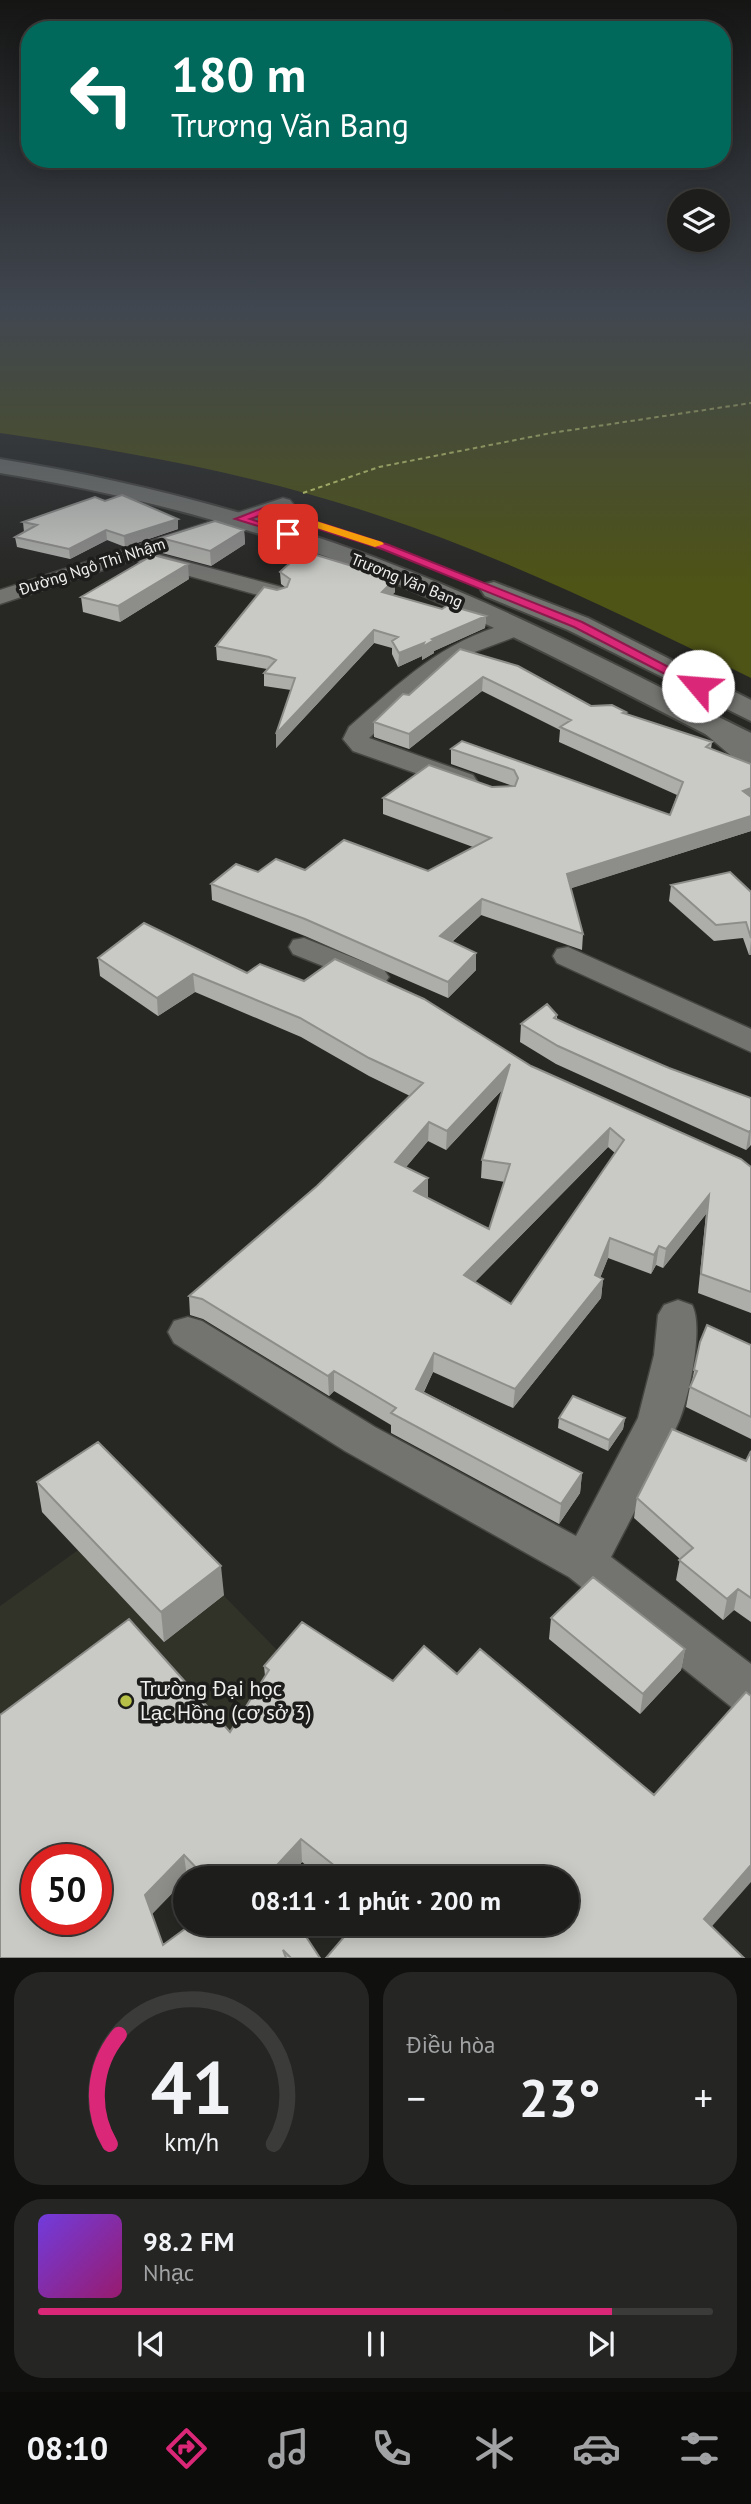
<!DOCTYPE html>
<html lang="vi">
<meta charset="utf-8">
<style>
body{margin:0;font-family:"PT Sans",sans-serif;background:#252624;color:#f1f3f6;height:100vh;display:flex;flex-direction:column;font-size:26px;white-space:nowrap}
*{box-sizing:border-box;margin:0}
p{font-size:23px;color:#a0a2a3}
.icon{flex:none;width:38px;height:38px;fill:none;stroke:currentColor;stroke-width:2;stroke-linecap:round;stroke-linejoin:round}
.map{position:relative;height:1958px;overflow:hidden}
.side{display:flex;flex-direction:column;gap:14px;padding:14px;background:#10100f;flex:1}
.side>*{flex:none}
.guide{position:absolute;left:21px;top:21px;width:710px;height:147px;border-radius:28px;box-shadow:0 4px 18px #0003,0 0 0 2px #3b3b3a;background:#00695c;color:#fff;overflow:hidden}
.controls{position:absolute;left:667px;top:189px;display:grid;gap:14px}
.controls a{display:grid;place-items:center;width:63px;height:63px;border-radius:50%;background:#1d1d1b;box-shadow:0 4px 18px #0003,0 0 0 2px #3b3b3a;font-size:35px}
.speed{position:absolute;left:21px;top:1844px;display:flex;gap:14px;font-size:35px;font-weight:700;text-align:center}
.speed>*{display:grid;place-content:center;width:91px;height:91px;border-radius:50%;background:#1d1d1b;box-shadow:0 4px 18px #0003,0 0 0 2px #3b3b3a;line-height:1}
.speed .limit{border:10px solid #d22;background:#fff;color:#111}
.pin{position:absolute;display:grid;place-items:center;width:60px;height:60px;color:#fff;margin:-30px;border-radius:14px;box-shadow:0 4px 10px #0006}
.me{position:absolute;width:77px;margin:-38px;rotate:297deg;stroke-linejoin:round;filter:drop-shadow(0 0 5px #0008)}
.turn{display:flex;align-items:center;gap:24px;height:147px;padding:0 35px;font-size:32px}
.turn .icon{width:91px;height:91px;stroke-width:2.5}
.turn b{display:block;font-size:49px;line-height:60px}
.big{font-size:52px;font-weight:800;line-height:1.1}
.side .card{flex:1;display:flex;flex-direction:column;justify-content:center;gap:10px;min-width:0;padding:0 24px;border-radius:28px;background:#252624}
.side .dial{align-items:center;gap:0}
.dial svg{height:182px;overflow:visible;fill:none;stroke:#3b3b3a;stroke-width:7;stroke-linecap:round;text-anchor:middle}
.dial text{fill:#f1f3f6;stroke:none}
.song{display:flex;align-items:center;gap:21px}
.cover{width:84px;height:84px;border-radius:10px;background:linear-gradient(135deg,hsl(260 70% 55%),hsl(320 70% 35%))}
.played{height:7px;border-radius:4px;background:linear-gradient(90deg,#db2777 85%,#3b3b3a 85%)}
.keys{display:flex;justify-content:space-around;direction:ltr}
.heat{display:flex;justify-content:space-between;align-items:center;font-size:38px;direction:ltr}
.side .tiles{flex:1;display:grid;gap:14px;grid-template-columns:1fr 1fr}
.card:last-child{grid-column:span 2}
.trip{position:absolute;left:173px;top:1866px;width:406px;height:70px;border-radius:35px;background:#1d1d1b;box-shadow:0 4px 18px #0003,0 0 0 2px #3b3b3a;font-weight:800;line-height:70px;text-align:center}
.tab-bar{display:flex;height:112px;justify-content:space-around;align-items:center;background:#0c0c0b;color:#a0a2a3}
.tab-bar .icon{width:49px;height:49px}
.tab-bar .on{color:#db2777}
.tab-bar b{font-size:32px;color:#f1f3f6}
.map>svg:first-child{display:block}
.built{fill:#313228}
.water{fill:#4e5316}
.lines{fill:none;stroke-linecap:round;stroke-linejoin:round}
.ferry{stroke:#d2dc71;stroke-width:2;stroke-dasharray:4.5 3.5;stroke-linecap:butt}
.street-casing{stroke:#464643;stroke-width:3}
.secondary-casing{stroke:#464643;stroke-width:4}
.street{fill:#737470;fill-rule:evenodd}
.secondary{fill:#737470;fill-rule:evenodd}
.wall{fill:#adaea9;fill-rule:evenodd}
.shaded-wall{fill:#8d8d8a}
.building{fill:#c9cac5;stroke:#8d8d8a;stroke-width:2;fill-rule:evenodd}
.route{fill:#db2777;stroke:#8e194d;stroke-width:2}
.slow{fill:#f59e0b}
.poi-dot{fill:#b8c147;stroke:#1d1e1b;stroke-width:2.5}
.labels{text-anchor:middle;stroke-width:7;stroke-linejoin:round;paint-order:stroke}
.far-street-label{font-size:16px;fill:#eff0ed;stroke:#1d1e1b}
.near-poi-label{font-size:21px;fill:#eff0ed;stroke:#1d1e1b;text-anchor:start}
</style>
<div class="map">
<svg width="751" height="1958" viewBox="0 0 751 1958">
<rect width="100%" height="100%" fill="#272724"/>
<path class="built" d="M102 1471 281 1654 225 1748 37 1860 0 1934V1606L78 1550 42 1512Z"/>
<path class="water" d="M0 311H751V678C629 618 507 558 377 515 255 474 127 451 0 433Z"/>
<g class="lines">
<path class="ferry" d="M303 493 379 467 551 433 751 403"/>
<defs>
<path id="street" d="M283 498 290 500 293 504 290 508 153 553 285 588 288 593 285 598H269L139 562 136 559 0 604V590Z
M517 621 528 628 525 633 464 656 439 674 369 738 473 775 477 781 473 787H455L353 751 343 739 349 727C405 679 442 640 517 621Z
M711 718 720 721 751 746V767L742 765 702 731 698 726 702 721Z
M304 938 384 970 389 977 384 984 373 986 293 954 289 947 293 940Z
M568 947 751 1029V1052L557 963 553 956 557 949Z
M678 1300 692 1305C704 1327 689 1397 679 1421 659 1467 634 1512 611 1557L751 1664V1715L734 1709 569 1577 345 1451 174 1343 168 1332 174 1321 188 1317 202 1321 375 1427 576 1536 638 1418 654 1355 658 1315 664 1305Z"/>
<path id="secondary" d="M0 459C141 482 279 519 412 572 528 618 639 677 751 733V754L740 752C627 694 514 634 397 584 269 531 136 495 0 473Z
M494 582 588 618 751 700V721L568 630 485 596 481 590 485 584Z"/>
</defs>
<use href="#street" class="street-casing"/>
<use href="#secondary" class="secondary-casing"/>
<use href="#street" class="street"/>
<use href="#secondary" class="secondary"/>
</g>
<path class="wall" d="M105 501 178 519V529L125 547 107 540 70 559 17 547 15 537 24 532 23 522Z
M244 530 245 544 211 566 162 553 161 538Z
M280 572 395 579V592L392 595 442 609 486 616 485 628 434 651V653L422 660V656L398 667 392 654V648L374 643 276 748V734L291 690 264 686V673L267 669 217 660 216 646 277 590 285 587 281 584Z
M189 579 120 622 83 612 81 597Z
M460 649 591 706 626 712V714L712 742 711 749 751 764V831L571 888 583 934 582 950 481 915 452 942 476 970 448 998 305 936 212 900 211 884 258 872 305 870 428 871 473 847 383 814V798L513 786 451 764V749L670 815 677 795 559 742 560 730 482 691 409 749 374 737V722L409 695Z
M671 885 751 892V955H749L743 938 714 941 669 901Z
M98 958 247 973 531 1066 751 1167V1313L698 1293 706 1214 663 1268 656 1265 651 1274 608 1258 600 1278 603 1279 601 1298 513 1408 433 1372 424 1392 582 1473 580 1493 559 1524 391 1433V1425L334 1391 329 1396 203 1319 190 1315 189 1296 317 1186 410 1096 369 1076 301 1037 195 992 158 1016 100 976ZM503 1089 482 1160 481 1178 505 1182 489 1229 427 1198 406 1167 428 1141 446 1150ZM608 1147 615 1153 511 1304 475 1282Z
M557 1015V1019L578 1029 669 1068 751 1098V1145L746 1150 556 1064 520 1042 521 1024Z
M700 1342 751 1345V1439L686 1407 690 1387 692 1381Z
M559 1418H625L623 1429 608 1451 558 1428Z
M751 1451V1622L734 1610 723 1620 676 1580 680 1559 634 1518 637 1498 746 1461Z
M37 1482 224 1595 164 1642 42 1512Z
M551 1618 685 1649 681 1670 640 1714 549 1639Z
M264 1666 712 1927 567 1878H322L302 1862 288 1878H186V1879L152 1914 163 1945 193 1923 320 1958H0L230 1732 265 1676Z"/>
<path class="shaded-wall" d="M178 519V529L125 547 124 536Z
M106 530 107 540 70 559 69 549Z
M244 530 245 544 211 566 210 551Z
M188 564 189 579 120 622 118 606Z
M395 579V592L382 604V592Z
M486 616 485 628 434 651V653L422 660V656L398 667 399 653Z
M374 630V643L276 748V734Z
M483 677 482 691 409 749V734Z
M751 788V802L743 791Z
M751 816V831L566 890 567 874Z
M482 899 481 915 440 952V936Z
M751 940V955H749Z
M476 953V970L448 998V982Z
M193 974 195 992 158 1016 157 998Z
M510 1064 509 1082 446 1150 447 1131Z
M429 1122 428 1141 395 1180V1162Z
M610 1128 608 1147 463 1294 464 1275Z
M751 1130 750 1145 746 1150 749 1132Z
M428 1178V1197L414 1210V1191Z
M709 1195 706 1214 663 1268 666 1249Z
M610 1238 608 1258 596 1288 603 1279 601 1298 513 1408 515 1389 595 1275Z
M659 1246 656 1265 651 1274 654 1255Z
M434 1353 433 1372 416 1408V1389Z
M334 1371V1391L329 1396 328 1376Z
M625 1418 623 1429 608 1451 609 1440Z
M582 1473 580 1493 559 1524 561 1504Z
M221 1566 224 1595 164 1642 161 1612Z
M738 1589 734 1610 723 1620 727 1599Z
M685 1649 681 1670 640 1714 643 1694Z
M301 1839 302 1862 288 1878H266Z
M184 1855 187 1877 186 1878V1879L149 1917 145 1895Z
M751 1865V1882L699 1941 704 1919Z"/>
<path class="building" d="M122 495 178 519 124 536 106 530 69 549 15 537 37 525 23 522 95 497 105 501Z
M215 521 244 530 210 551 161 538Z
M303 551 395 579 382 592 442 609 448 605 486 616 432 639 434 640 422 647 424 643 399 653 392 641 398 637 374 630 276 734 295 678 264 673 276 660 269 657 216 646 264 587 277 590 287 587 290 579 280 572Z
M153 555 188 564 118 606 81 597Z
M460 649 518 666 591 706 612 705 626 712 623 713 712 742 706 747 751 764V788L743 791 751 797V816L567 874 583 934 482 899 440 936 476 953 448 982 305 919 211 884 236 864 258 872 276 859 305 870 344 840 428 871 491 838 383 798 429 765 492 787 515 786 518 778 514 770 451 749 462 741 670 815 683 782 560 727 571 720 483 677 409 734 374 722 403 694 409 695Z
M730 872 751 892V938L746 922 716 925 671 885Z
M144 923 247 973 260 964 304 981 335 959 424 999 531 1066 741 1159 751 1167V1292L701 1274 709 1195 666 1249 659 1246 654 1255 610 1238 595 1275 603 1279 515 1389 434 1353 416 1389 582 1473 561 1504 391 1413 396 1408 334 1371 328 1376 202 1299 189 1296 317 1186 423 1083 369 1058 300 1018 193 974 157 998 98 958ZM510 1064 482 1160 510 1164 489 1229 414 1191 428 1178 395 1162 429 1122 447 1131ZM610 1128 624 1140 511 1304 464 1275Z
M547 1004 557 1015 554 1018 578 1029 669 1068 751 1098V1130L749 1132 558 1046 521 1024Z
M707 1325 751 1345V1417L690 1387 697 1371 694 1370 700 1342Z
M573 1396 625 1418 609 1440 559 1418Z
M672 1429 746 1461 751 1451V1598L738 1589 727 1599 679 1560 693 1548 637 1498Z
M98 1442 221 1566 161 1612 37 1482Z
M593 1577 685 1649 643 1694 551 1618Z
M129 1619 230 1732 269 1670 264 1666 302 1622 393 1681 424 1646 457 1674 480 1649 654 1795 746 1692 751 1696V1865L704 1919 744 1958H326L356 1923H567V1878H350L301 1839 266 1877 267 1878H206L184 1855 145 1895 163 1945 193 1923H297L320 1958H291L283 1950 286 1958H0V1715ZM37 1860H96V1920H37Z"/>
<linearGradient id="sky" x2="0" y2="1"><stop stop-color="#151514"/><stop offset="0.53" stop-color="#414750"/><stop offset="1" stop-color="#414750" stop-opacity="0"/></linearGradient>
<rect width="751" height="585" fill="url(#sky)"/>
<path class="route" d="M268 506 389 545 582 622 705 686 694 689 574 627 382 549 268 513 250 519 291 532V536L235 519Z"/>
<path class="slow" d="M275 508 382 542 384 544 375 547 271 513Z"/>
<circle class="poi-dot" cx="126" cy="1701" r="7"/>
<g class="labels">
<g class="far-street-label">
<text transform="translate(92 566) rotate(-18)" y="6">Đường Ngô Thì Nhậm</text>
<text transform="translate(407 580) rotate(22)" y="6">Trương Văn Bang</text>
</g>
<g class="near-poi-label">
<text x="140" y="1696">Trường Đại học<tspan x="140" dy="24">Lạc Hồng (cơ sở 3)</tspan></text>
</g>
</g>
</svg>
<div class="controls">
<a><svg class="icon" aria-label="layers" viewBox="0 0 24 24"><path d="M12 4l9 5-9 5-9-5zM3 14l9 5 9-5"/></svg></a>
</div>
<div class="speed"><div class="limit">50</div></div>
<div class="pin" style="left:288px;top:534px;background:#d93025"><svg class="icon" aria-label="arrive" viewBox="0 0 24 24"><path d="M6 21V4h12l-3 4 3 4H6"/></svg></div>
<svg class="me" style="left:698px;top:686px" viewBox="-20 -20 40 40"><circle r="19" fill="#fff"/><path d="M0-13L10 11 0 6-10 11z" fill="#db2777"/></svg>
<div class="trip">08:11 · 1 phút · 200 m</div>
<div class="guide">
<div class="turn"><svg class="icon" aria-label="left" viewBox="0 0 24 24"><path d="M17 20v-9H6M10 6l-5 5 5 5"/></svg><div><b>180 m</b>Trương Văn Bang</div></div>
</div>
</div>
<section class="side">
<div class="tiles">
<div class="card dial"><svg viewBox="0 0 100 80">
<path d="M14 69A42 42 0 1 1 86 69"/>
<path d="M14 69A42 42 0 0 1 18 21" stroke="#db2777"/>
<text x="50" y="56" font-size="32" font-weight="700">41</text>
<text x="50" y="72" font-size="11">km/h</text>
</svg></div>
<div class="card"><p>Điều hòa</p>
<div class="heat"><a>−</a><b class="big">23°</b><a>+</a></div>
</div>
<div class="card">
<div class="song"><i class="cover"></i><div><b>98.2 FM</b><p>Nhạc</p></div></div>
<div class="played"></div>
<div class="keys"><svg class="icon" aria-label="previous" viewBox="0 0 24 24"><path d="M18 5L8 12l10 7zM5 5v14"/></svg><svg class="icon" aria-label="pause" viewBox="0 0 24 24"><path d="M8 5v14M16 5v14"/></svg><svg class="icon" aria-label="next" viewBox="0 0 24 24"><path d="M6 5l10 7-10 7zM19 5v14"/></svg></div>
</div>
</div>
</section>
<nav class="tab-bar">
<b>08:10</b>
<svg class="icon on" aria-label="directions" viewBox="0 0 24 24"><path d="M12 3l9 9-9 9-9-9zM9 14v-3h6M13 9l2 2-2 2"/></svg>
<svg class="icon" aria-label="music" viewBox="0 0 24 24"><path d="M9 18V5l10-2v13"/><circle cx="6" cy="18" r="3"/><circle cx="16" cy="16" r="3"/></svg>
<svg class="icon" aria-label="phone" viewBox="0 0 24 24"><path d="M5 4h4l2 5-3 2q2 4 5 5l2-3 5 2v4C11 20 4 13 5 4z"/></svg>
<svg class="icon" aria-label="climate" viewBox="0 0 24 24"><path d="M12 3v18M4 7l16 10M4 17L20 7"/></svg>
<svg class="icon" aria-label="car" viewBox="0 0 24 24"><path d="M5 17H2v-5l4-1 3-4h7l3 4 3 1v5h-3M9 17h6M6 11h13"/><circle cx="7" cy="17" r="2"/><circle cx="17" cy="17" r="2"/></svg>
<svg class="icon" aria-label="filters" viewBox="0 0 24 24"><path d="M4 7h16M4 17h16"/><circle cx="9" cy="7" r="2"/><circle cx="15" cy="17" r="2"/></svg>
</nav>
